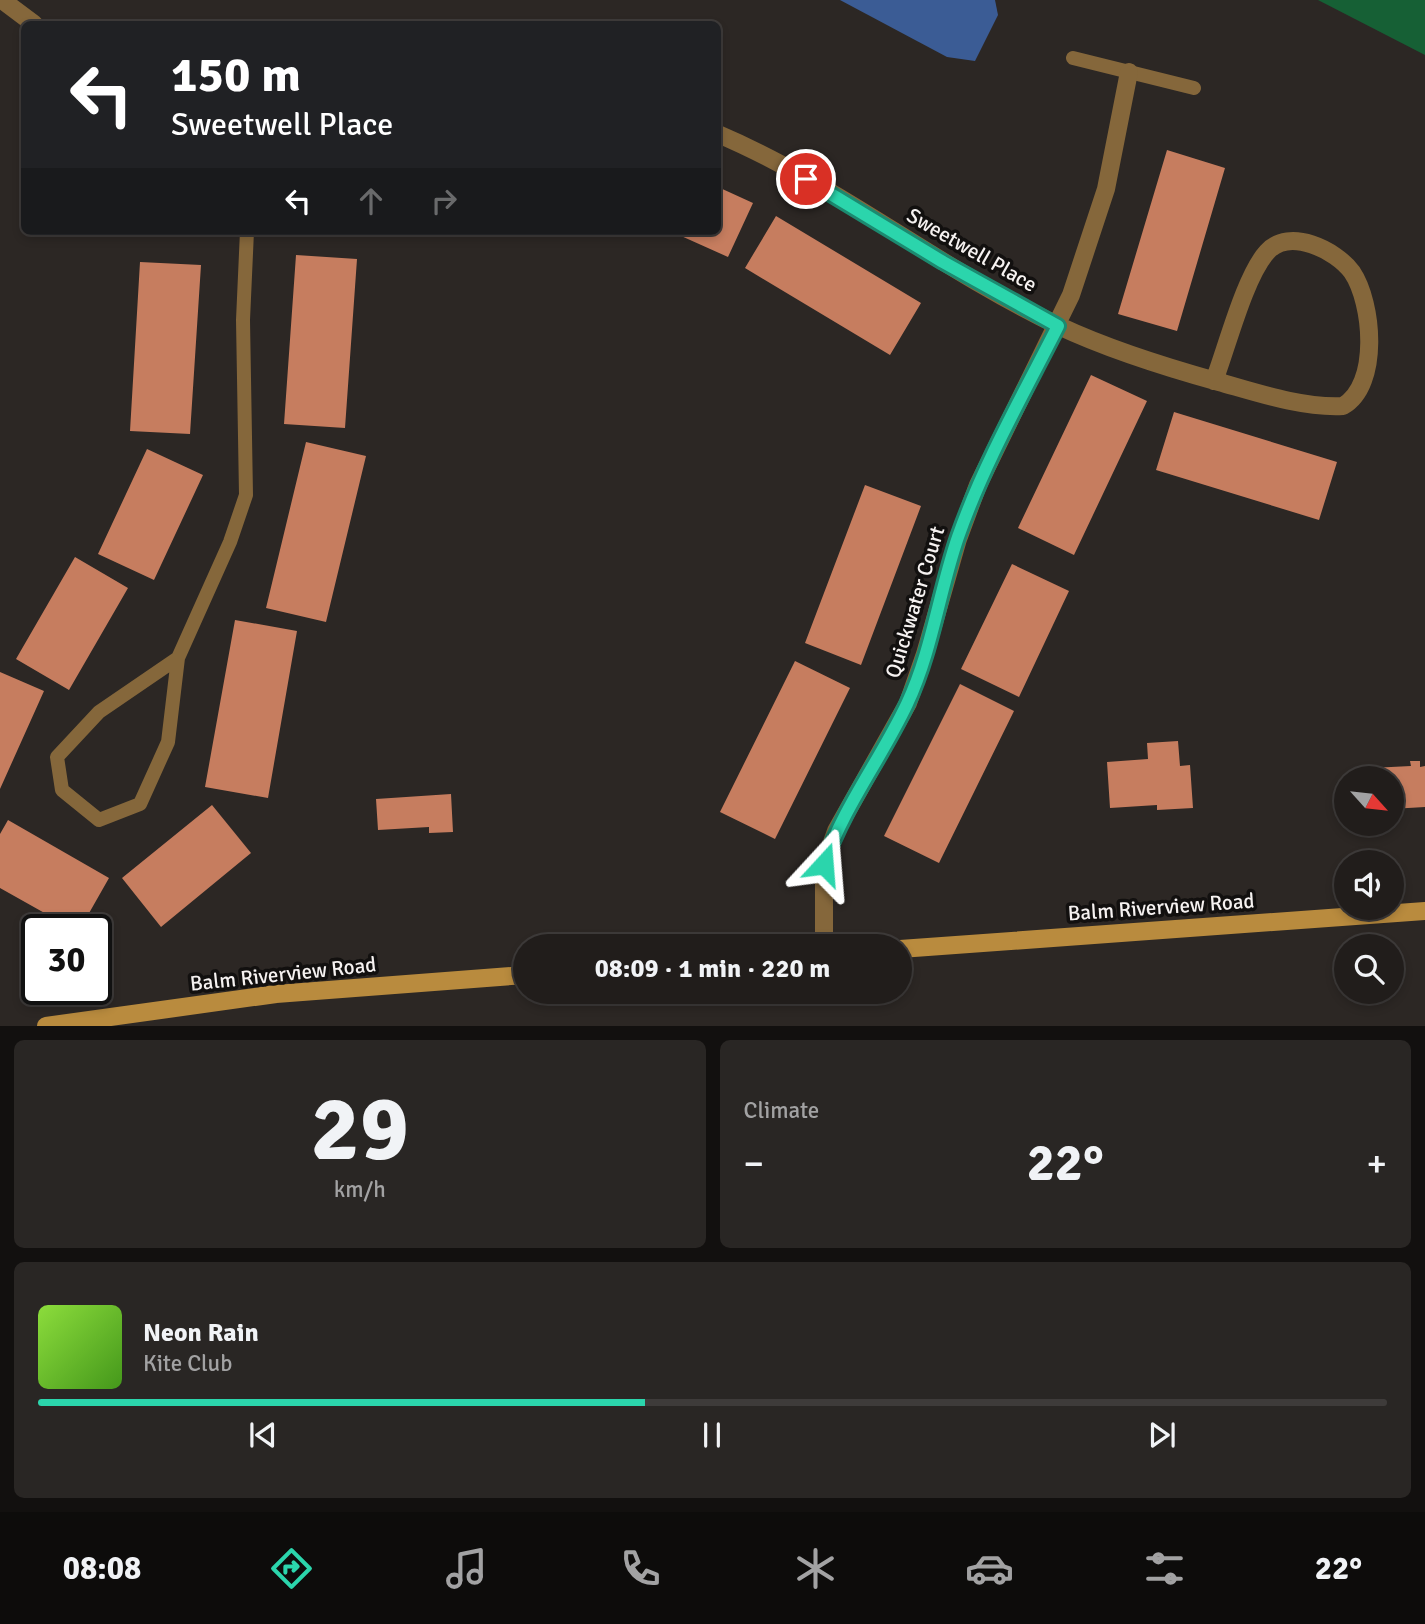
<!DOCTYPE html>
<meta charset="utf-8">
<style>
body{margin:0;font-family:Signika,sans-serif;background:#292624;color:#f1f3f6;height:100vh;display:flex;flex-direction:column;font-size:26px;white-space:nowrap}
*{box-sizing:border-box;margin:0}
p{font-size:23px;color:#a2a2a3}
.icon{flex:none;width:38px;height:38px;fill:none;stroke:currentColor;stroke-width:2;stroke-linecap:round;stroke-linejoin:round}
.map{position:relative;height:1026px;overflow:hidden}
.drawer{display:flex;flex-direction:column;gap:14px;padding:14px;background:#12100f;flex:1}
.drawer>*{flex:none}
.top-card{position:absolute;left:21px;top:21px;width:700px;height:214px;border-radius:10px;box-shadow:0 4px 10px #0003,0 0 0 2px #3e3b3a;background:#202124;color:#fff;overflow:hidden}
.needle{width:46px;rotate:117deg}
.buttons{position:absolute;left:1334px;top:766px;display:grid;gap:14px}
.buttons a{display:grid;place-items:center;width:70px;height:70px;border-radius:50%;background:#211d1b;box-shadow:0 4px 10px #0003,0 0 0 2px #3e3b3a;font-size:35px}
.speed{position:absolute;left:21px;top:914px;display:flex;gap:14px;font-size:35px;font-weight:700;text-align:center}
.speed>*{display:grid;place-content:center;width:91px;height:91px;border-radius:50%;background:#211d1b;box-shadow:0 4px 10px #0003,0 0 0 2px #3e3b3a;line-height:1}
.speed .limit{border:4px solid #111;border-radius:10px;background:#fff;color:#111}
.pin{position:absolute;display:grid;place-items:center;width:60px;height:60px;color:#fff;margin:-30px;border:4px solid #fff;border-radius:50%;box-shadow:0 2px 7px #0007}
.me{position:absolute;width:77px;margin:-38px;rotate:19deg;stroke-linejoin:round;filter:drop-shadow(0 0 5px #0008)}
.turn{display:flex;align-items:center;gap:24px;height:147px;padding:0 35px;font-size:32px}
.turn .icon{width:91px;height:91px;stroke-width:2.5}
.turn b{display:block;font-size:49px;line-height:60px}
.lanes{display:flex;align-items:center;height:66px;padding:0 35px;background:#0003;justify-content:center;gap:35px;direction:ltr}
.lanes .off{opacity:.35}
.big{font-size:52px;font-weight:800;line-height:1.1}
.drawer .card{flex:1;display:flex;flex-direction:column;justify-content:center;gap:10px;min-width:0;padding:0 24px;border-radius:10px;background:#292624}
.drawer .dial{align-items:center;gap:0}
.dial b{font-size:91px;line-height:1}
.song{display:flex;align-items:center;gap:21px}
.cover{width:84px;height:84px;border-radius:10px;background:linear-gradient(135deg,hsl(90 70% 55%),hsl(100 70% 35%))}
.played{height:7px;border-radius:4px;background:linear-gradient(90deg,#2bd5ac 45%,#3e3b3a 45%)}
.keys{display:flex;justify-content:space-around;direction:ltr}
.heat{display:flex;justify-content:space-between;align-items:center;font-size:38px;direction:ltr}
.drawer .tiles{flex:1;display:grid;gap:14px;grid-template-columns:1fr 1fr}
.card:last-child{grid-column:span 2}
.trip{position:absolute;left:513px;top:934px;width:399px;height:70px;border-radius:35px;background:#211d1b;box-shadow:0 4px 10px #0003,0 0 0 2px #3e3b3a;font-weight:800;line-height:70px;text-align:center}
.menu{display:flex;height:112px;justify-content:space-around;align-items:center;background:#0d0c0b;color:#a2a2a3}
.menu .icon{width:49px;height:49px}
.menu .on{color:#2bd5ac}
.menu b{font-size:32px;color:#f1f3f6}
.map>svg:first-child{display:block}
.forest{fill:#166035}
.water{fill:#3b5c95}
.building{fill:#c67d5f}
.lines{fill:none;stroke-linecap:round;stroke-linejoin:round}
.service{stroke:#85673b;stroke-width:14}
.minor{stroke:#85673b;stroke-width:18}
.secondary{stroke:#b98b3e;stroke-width:18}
.route-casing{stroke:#1c8a70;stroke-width:18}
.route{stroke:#2bd5ac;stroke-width:12}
.labels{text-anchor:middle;stroke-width:7;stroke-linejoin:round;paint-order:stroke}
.street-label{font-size:21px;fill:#f6f2f1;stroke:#12100f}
</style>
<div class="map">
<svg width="1425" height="1026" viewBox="0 0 1425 1026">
<rect width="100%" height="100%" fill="#2c2724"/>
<path class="forest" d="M1318 0H1425V55Z"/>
<path class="water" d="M840 0H995L998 15 975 61 947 57Z"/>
<path class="building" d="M1167 150 1225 168 1177 331 1118 314Z
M718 187 753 203 728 257 670 231H718Z
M776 216 921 303 890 355 745 268Z
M296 255 357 259 345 428 284 424Z
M140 262 201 265 190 434 130 431Z
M1091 375 1147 401 1074 555 1018 528Z
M1174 412 1337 462 1319 520 1156 470Z
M306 442 366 456 326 622 266 608Z
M147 449 203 475 154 580 98 554Z
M865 485 921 506 861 665 805 643Z
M75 557 128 588 69 690 16 659Z
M1012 564 1069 591 1019 697 961 669Z
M235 620 297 631 268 798 205 787Z
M795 661 850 688 775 839 720 812Z
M0 672 44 691 0 789Z
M960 684 1014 711 939 863 884 836Z
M1178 741 1180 766 1190 765 1193 808 1157 810V805L1110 808 1107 762 1148 759 1147 743Z
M1410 761H1420V767L1425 766V807L1391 809V779H1371V768L1411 766Z
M451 794 453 832 429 833V827L378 830 376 799Z
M212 805 251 853 161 927 122 878Z
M8 820 109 878 80 929H73L0 888V834Z"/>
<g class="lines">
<path class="service" d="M1073 58 1194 88
M178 658 99 712 57 757 62 790 99 820 140 804 168 742 178 658 230 542 246 495 243 320 247 231"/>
<path class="minor" d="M2 0 34 24
M718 134C838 185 941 270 1059 326 1110 350 1165 367 1219 382 1258 393 1302 408 1343 406 1380 385 1373 303 1352 272 1336 250 1289 227 1267 252 1245 276 1227 347 1214 381
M824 947V864L836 831 908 703 925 654 958 539 978 485 1071 295 1106 189 1129 72"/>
<path class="secondary" d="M900 949 1425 911
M46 1026 276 994 525 975"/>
</g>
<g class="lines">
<defs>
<path id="route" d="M806 179 943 262 1058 326C1023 395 984 463 958 537 939 592 932 651 907 704 881 759 844 806 824 864"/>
</defs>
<use href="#route" class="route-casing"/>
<use href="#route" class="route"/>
</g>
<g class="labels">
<g class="street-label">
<text transform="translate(972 250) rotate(30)" y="7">Sweetwell Place</text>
<text transform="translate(915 602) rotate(-73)" y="7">Quickwater Court</text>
<text transform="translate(1161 907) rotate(-4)" y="7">Balm Riverview Road</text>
<text transform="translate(283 974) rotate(-6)" y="7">Balm Riverview Road</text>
</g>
</g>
</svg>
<div class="buttons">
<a><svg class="needle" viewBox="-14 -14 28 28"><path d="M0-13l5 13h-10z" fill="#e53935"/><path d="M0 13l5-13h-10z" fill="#a2a2a3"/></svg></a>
<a><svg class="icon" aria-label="sound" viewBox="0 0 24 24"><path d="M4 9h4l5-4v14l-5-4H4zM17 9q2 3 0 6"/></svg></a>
<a><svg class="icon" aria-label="search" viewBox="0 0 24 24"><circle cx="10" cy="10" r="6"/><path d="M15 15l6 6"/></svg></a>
</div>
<div class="speed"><div class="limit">30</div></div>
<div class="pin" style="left:806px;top:179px;background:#d93025"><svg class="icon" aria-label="arrive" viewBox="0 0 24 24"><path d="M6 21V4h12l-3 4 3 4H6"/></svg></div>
<svg class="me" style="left:824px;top:864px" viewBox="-20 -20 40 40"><path d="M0-17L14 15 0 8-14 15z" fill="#2bd5ac" stroke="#fff" stroke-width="4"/></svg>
<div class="trip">08:09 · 1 min · 220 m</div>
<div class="top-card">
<div class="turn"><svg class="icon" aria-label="left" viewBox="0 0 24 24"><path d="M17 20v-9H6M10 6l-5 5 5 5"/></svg><div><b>150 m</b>Sweetwell Place</div></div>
<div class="lanes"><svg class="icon" aria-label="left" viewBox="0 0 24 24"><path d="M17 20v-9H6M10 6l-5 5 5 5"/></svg><svg class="icon off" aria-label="ahead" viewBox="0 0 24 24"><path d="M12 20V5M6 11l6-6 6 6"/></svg><svg class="icon off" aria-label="right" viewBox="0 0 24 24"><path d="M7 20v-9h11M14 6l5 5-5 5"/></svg></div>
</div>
</div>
<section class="drawer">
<div class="tiles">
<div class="card dial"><b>29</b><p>km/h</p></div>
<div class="card"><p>Climate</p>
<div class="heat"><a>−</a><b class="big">22°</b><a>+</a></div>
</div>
<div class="card">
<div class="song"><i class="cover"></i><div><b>Neon Rain</b><p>Kite Club</p></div></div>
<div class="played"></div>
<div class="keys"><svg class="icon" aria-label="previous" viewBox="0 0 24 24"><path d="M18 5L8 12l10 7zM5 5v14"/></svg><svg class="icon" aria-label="pause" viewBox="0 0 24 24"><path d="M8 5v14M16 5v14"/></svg><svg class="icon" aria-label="next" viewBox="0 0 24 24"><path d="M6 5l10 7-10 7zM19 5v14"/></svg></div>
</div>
</div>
</section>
<nav class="menu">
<b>08:08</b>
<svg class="icon on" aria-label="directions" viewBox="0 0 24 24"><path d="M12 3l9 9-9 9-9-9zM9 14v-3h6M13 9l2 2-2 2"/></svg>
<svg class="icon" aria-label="music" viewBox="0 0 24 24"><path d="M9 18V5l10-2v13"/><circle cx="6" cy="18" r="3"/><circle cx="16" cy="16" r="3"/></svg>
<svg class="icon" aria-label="phone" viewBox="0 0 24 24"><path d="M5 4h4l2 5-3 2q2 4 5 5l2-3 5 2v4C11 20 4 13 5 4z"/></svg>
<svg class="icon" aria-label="climate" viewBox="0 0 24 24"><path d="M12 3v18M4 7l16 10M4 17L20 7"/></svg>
<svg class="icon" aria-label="car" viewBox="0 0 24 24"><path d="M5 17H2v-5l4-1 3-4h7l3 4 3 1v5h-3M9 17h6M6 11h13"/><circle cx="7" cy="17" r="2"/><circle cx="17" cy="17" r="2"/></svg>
<svg class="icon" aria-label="filters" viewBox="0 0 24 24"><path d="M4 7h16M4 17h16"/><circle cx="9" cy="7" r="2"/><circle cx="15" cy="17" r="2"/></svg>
<b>22°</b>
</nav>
